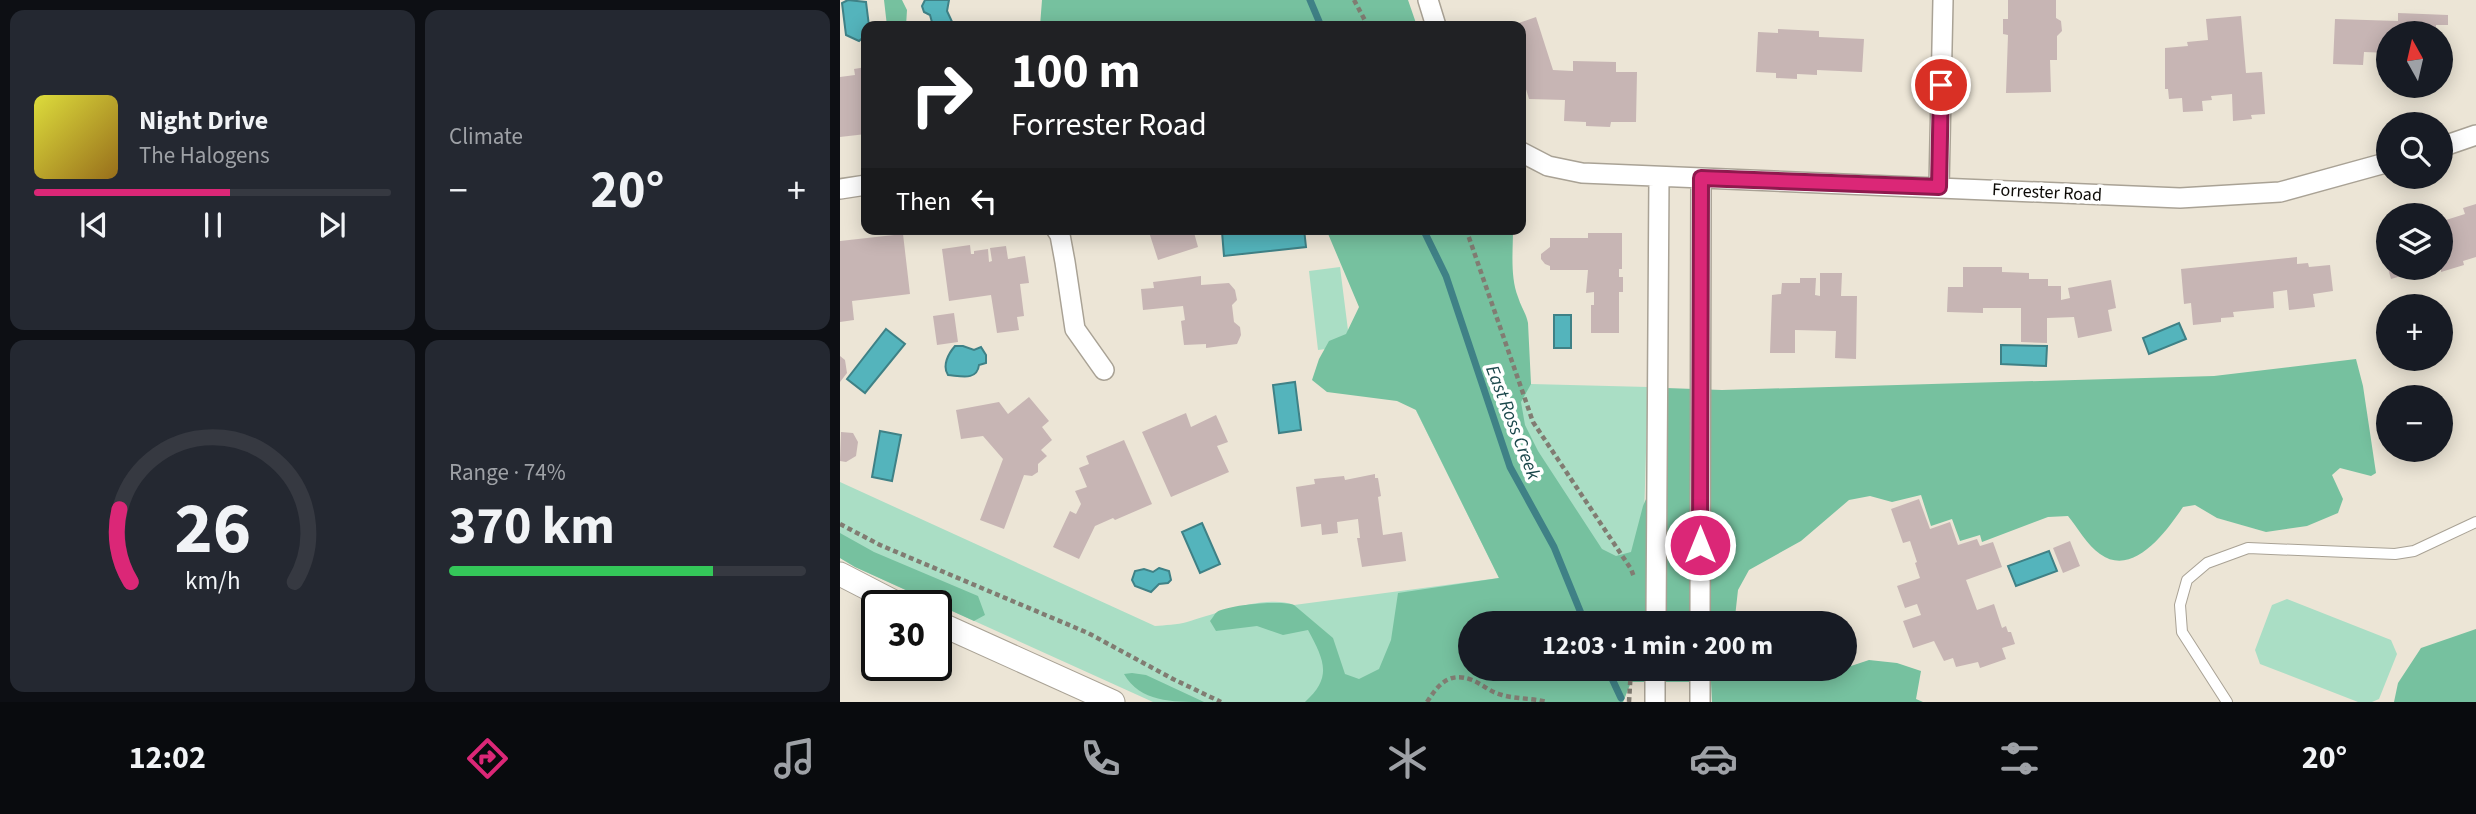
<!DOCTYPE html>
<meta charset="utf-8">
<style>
body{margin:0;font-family:"Source Sans 3",sans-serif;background:#242831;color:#f1f3f6;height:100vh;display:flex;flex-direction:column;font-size:26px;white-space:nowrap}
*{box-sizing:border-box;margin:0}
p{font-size:23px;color:#9ea1a6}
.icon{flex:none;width:38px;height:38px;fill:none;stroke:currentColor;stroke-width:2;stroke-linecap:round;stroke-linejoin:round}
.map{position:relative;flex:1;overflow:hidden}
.side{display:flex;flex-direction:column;gap:10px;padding:10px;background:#0d0f14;width:840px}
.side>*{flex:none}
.top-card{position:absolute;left:21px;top:21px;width:665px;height:214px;border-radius:14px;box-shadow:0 4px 18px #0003;background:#202124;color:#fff;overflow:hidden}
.needle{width:46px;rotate:352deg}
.tools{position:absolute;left:1536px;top:21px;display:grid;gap:14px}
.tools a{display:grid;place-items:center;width:77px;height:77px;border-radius:50%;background:#171b24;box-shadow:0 4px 18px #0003;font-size:35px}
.speed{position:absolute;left:21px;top:590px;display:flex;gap:14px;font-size:35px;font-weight:700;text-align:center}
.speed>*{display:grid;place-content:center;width:91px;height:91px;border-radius:50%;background:#171b24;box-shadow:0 4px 18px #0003;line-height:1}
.speed .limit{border:4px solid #111;border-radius:10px;background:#fff;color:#111}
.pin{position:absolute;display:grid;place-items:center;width:60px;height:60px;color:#fff;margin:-30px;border:4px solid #fff;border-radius:50%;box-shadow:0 2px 7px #0007}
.me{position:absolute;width:77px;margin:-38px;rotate:0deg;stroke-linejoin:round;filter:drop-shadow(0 0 5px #0008)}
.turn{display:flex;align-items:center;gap:24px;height:147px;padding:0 35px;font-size:32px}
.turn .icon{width:91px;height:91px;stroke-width:2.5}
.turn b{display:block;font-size:49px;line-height:60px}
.then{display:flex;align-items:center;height:66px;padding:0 35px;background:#0003;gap:14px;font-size:26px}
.big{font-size:52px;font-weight:700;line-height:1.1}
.side .tile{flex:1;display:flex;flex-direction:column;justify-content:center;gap:10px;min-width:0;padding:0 24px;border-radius:14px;background:#242831}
.side .dial{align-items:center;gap:0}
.dial svg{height:182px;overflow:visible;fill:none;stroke:#363941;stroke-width:7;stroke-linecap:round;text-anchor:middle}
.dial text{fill:#f1f3f6;stroke:none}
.song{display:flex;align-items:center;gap:21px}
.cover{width:84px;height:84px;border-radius:10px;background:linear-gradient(135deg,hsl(60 70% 55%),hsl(40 70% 35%))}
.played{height:7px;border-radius:4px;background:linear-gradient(90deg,#db2777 55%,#363941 55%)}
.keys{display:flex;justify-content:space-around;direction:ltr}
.heat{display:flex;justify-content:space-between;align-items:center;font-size:38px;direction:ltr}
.charge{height:10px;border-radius:5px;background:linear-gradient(90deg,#34c759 74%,#363941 0)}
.side .tiles{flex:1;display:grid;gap:10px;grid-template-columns:repeat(2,1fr)}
.trip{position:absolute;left:618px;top:611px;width:399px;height:70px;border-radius:35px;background:#171b24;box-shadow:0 4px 18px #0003;font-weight:700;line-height:70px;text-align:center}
.dock{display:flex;height:112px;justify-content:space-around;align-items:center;background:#090b0e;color:#9ea1a6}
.dock .icon{width:49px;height:49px}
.dock .on{color:#db2777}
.dock b{font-size:32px;color:#f1f3f6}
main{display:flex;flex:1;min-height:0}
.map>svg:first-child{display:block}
.green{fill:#aadec5}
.forest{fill:#76c19f}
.water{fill:#54b4bc;stroke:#3f8186;stroke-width:2}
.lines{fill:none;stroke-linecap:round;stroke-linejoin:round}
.stream{stroke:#3f8186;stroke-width:7}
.building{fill:#c7b5b4}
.service-casing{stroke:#a9a295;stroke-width:12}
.minor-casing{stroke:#a9a295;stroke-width:22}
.tertiary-casing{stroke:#a9a295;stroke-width:25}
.path{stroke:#817c72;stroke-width:4.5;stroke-dasharray:5 3.5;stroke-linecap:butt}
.service{stroke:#fff;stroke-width:10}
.minor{stroke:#fff;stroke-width:19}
.tertiary{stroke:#fff;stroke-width:23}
.route-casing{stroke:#8e194d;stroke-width:18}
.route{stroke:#db2777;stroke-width:12}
.labels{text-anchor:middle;stroke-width:7;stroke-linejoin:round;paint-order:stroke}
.street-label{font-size:18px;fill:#0d0b07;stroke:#fff}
.water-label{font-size:19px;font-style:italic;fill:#1c484c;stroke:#fff}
</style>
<main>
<section class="side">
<div class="tiles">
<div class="tile">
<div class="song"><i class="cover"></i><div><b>Night Drive</b><p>The Halogens</p></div></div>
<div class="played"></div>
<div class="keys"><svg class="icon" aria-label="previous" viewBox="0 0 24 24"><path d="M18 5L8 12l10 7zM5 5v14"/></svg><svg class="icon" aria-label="pause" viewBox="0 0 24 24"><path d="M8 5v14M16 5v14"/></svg><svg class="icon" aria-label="next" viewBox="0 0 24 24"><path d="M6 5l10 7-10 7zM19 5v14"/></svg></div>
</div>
<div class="tile"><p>Climate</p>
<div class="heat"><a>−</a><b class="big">20°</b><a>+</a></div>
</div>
<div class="tile dial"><svg viewBox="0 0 100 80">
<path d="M14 69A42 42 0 1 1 86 69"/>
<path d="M14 69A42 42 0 0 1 9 37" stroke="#db2777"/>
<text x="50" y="56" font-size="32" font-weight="700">26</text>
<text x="50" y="72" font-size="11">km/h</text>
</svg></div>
<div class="tile"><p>Range · 74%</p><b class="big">370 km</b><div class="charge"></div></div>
</div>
</section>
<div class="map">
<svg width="1636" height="702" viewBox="0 0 1636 702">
<rect width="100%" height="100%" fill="#ece5d6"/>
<path class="green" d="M486 229H643L691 384 808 387 802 583 630 623V668L791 682 783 702H313L15 567 0 558V482L315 626C325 625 337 625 347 622 375 614 426 594 454 605L659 578Z
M500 267 510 346 478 350 469 271Z
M1447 599 1551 640 1557 654 1539 699 1532 702H1518L1420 664 1415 650 1432 605Z"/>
<path class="forest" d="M44 0H62L67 10 66 26H47Z
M202 0H568L577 26H200Z
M486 229H673C673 251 670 276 678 297 681 307 686 313 688 323L691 384 681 402 685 425 698 451 762 549 776 556 791 552 803 506 819 469 826 388 882 390 1374 376 1516 359 1523 386 1536 473 1531 476 1500 468 1492 475 1503 499 1498 513 1467 526 1426 532 1377 518 1355 505 1343 507C1326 532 1293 578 1260 554 1247 545 1238 528 1228 516L1208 517 1142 542 1140 535 1120 541 1112 519 1091 526 1081 495 1052 502 1030 496 1009 500 961 541 909 570 898 590 895 617 898 623H630V668H971L990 673 1029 660 1057 663 1081 671 1076 699 1083 702H872L871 682H791L783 702H465C493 677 484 660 468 630L443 635 417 626 376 631 370 621C373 618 374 614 377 612 387 605 442 600 454 605L493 638 505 674 519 679 539 669 551 640 558 593 659 578 576 410 557 401 487 392 472 380 479 359 489 341 506 334 519 307Z
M0 533 34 552 138 596 145 615 134 621 15 567 0 558Z
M1636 629V702H1554L1558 683 1581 648Z
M292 673 306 675 364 702C332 702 300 702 284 674Z"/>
<path class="water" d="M8 0 26 2 29 26H26V35L19 41 6 35 2 3Z
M85 0H109L107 11 114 26H93L90 15 84 12 82 6Z
M410 229H464L466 247 384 256 382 232Z
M714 315H731V348H714Z
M1339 323 1346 339 1309 354 1303 338Z
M46 329 65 344 25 393 7 379Z
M1161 345 1207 346 1206 366 1161 364Z
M115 346H123L134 350 141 347 146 355V363L139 365C137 381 121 376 108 375 102 366 108 354 115 346Z
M455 382 461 430 439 433 433 385Z
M40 431 61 435 52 481 32 477Z
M362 523 380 564 360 573 342 532Z
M1209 551 1217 571 1176 586 1168 566Z
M319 568 329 571 331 580 328 583 319 584 311 592 295 586 292 580 295 571 304 569 313 572Z"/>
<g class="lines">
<path class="stream" d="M470 0 481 26
M583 229 606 276 670 467 714 547 745 623
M767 668 781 698"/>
</g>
<path class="building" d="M1168 0H1216V18L1221 21 1222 31 1217 36V60H1210L1211 92 1166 93 1168 35 1163 34V19H1168Z
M1558 13 1608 15V25H1596V33H1549V53L1524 52 1523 65 1493 64 1495 19 1558 21Z
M1401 16 1406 73 1422 72 1425 114 1411 115 1412 119 1393 121 1392 94 1371 96 1372 100 1362 101 1363 111 1343 112 1342 98 1329 99 1328 89H1325V48L1348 46 1347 42 1368 40 1366 19Z
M696 17 713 70 733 71V61L776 62V72H797L796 122H771L770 127 746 126V122L724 121 725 100 689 99 681 73V26H670Z
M938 29 979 31V37L1024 39 1022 72 977 70V75L957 74V79L936 78V73L916 72 918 32 938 33Z
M26 67V134L0 137V77L15 75 14 69Z
M1636 204V257L1623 261 1624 265 1601 272V218L1605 217 1606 220 1625 214 1623 208Z
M308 229H353L358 247 318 260Z
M1549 231V268L1599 269 1586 272 1585 269 1551 279 1538 234Z
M748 233H782V269H779V277H783V292H779V333H751V305H754V292L746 293 748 270H710V266L705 264 701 259V254L710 247V238H748Z
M63 234 70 294 12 301 14 320 0 322V241Z
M130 245 131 254H134V251L148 249 149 262 152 261 150 248 166 246 168 259 185 256 189 283 180 284 184 316 177 317 179 330 157 333 151 295 109 301 102 249Z
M1457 257V264L1468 263 1469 267 1490 265 1493 291 1473 294 1475 307 1449 310 1447 290 1433 292 1434 308 1393 312 1394 317 1381 318V322L1353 325 1351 303 1344 304 1341 269Z
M1123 267H1162V272L1189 273V279H1208V286H1221V300L1230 298 1228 288 1271 280 1276 308 1268 310 1272 331 1238 338 1234 317 1207 318V343L1181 342V308H1143V313L1107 312 1108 287H1123Z
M980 273H1002L1001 296H1017L1016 359 995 358 996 331 955 330V353H930L932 295 941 294 942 283H960V278H976L975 295 980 296Z
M361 276V285L389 283 395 290 397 300 392 305 394 322 400 327 401 335 397 344 366 348V344L344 345 341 321 345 320 343 306 303 310 301 289 314 288 313 282Z
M114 313 118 342 97 345 93 316Z
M0 356 5 360 7 373 0 382Z
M189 397 209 421 202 427 212 440 201 450 207 456 198 464V472L192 476 184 475 164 529 140 520 163 459 143 436 121 439 116 410 159 402 168 414Z
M346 413 351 427 376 415 388 442 377 446 389 472 331 497 302 432Z
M1 432 13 433 18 442 16 456 6 462 0 461Z
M284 440 312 504 275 520 273 518 255 526 239 559 213 547 230 511 236 514 241 504 235 491 247 487 239 468 249 464 246 456Z
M535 474V478H538L541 496 538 497 543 535 562 532 566 561 522 567 517 538H520L518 519 497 522 498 533 482 535 481 524 461 527 456 487 475 484 474 479 504 476 505 480Z
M1079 499 1090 529 1110 522 1118 545 1137 539 1140 546 1153 542 1162 567 1126 580 1137 610 1154 604 1162 628 1166 626 1168 632H1171L1175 644 1162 648 1166 659 1140 668 1138 662 1116 667 1113 658 1104 661 1094 641 1073 648 1063 621 1081 615 1077 604 1065 608 1057 586 1080 578 1075 563 1077 562 1070 541 1063 543 1051 509Z
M1230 541 1240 566 1223 573 1213 548Z"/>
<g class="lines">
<defs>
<path id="service" d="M1387 702 1342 632 1340 605 1347 580 1367 563 1408 548 1555 554 1574 551 1636 522"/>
<path id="minor" d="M588 0 596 26
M1601 147 1636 135
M681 152 708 166 742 173 1340 198 1440 192 1549 162
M1099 187 1103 0
M0 189 26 185
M216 229 220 235 225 262 235 329 264 370
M816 623 819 177
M860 623 861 178
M815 702V668
M860 702V668"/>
<path id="tertiary" d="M0 574 62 606
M96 622 273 702"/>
</defs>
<use href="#service" class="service-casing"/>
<use href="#minor" class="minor-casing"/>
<use href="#tertiary" class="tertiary-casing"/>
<path class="path" d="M514 0 528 26
M626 229 693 422 791 569 794 577
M0 524 40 545 248 633 333 679 381 702
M587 702C598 685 609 671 632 680 642 684 650 692 662 695 676 699 692 698 707 702
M789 702 791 668"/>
<use href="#service" class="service"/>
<use href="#minor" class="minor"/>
<use href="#tertiary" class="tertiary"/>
</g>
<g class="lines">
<defs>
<path id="route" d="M860 545 861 178 1099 187 1101 85"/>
</defs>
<use href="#route" class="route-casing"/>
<use href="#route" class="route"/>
</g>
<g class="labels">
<g class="street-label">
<text transform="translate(1207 192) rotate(3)" y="6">Forrester Road</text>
</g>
<g class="water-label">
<text transform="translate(674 422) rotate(69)" y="7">East Ross Creek</text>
</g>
</g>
</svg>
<div class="tools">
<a><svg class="needle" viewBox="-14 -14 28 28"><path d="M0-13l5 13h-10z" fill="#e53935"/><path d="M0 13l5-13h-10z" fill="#9ea1a6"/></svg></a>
<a><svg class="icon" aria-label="search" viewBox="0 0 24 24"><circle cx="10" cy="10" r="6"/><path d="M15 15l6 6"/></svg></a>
<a><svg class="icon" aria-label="layers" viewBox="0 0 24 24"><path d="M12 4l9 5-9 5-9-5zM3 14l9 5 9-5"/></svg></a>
<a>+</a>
<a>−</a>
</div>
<div class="speed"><div class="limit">30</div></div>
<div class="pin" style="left:1101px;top:85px;background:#d93025"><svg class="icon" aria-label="arrive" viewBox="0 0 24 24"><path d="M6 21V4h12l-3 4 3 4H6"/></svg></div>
<svg class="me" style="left:860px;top:545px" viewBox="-20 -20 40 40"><circle r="17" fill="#db2777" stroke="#fff" stroke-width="3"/><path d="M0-11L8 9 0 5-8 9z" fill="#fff"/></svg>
<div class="trip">12:03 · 1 min · 200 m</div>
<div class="top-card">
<div class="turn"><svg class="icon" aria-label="right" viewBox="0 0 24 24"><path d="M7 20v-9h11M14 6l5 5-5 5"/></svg><div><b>100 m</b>Forrester Road</div></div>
<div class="then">Then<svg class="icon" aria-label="left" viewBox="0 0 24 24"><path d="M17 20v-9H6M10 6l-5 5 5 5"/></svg></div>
</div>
</div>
</main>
<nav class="dock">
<b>12:02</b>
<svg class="icon on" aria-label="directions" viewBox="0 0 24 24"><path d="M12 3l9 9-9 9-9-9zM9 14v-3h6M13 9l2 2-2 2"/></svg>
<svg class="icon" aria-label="music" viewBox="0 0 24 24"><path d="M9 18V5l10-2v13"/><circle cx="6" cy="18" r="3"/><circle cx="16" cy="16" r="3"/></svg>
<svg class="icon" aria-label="phone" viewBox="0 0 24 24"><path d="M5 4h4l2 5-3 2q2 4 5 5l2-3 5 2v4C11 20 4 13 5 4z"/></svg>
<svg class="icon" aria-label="climate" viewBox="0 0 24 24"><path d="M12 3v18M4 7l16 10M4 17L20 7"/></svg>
<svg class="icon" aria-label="car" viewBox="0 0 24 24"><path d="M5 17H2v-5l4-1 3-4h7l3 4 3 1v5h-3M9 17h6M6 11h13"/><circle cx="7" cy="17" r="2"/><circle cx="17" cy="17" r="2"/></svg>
<svg class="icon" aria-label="filters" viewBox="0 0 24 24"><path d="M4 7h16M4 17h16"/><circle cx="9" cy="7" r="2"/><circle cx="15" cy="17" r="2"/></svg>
<b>20°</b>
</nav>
